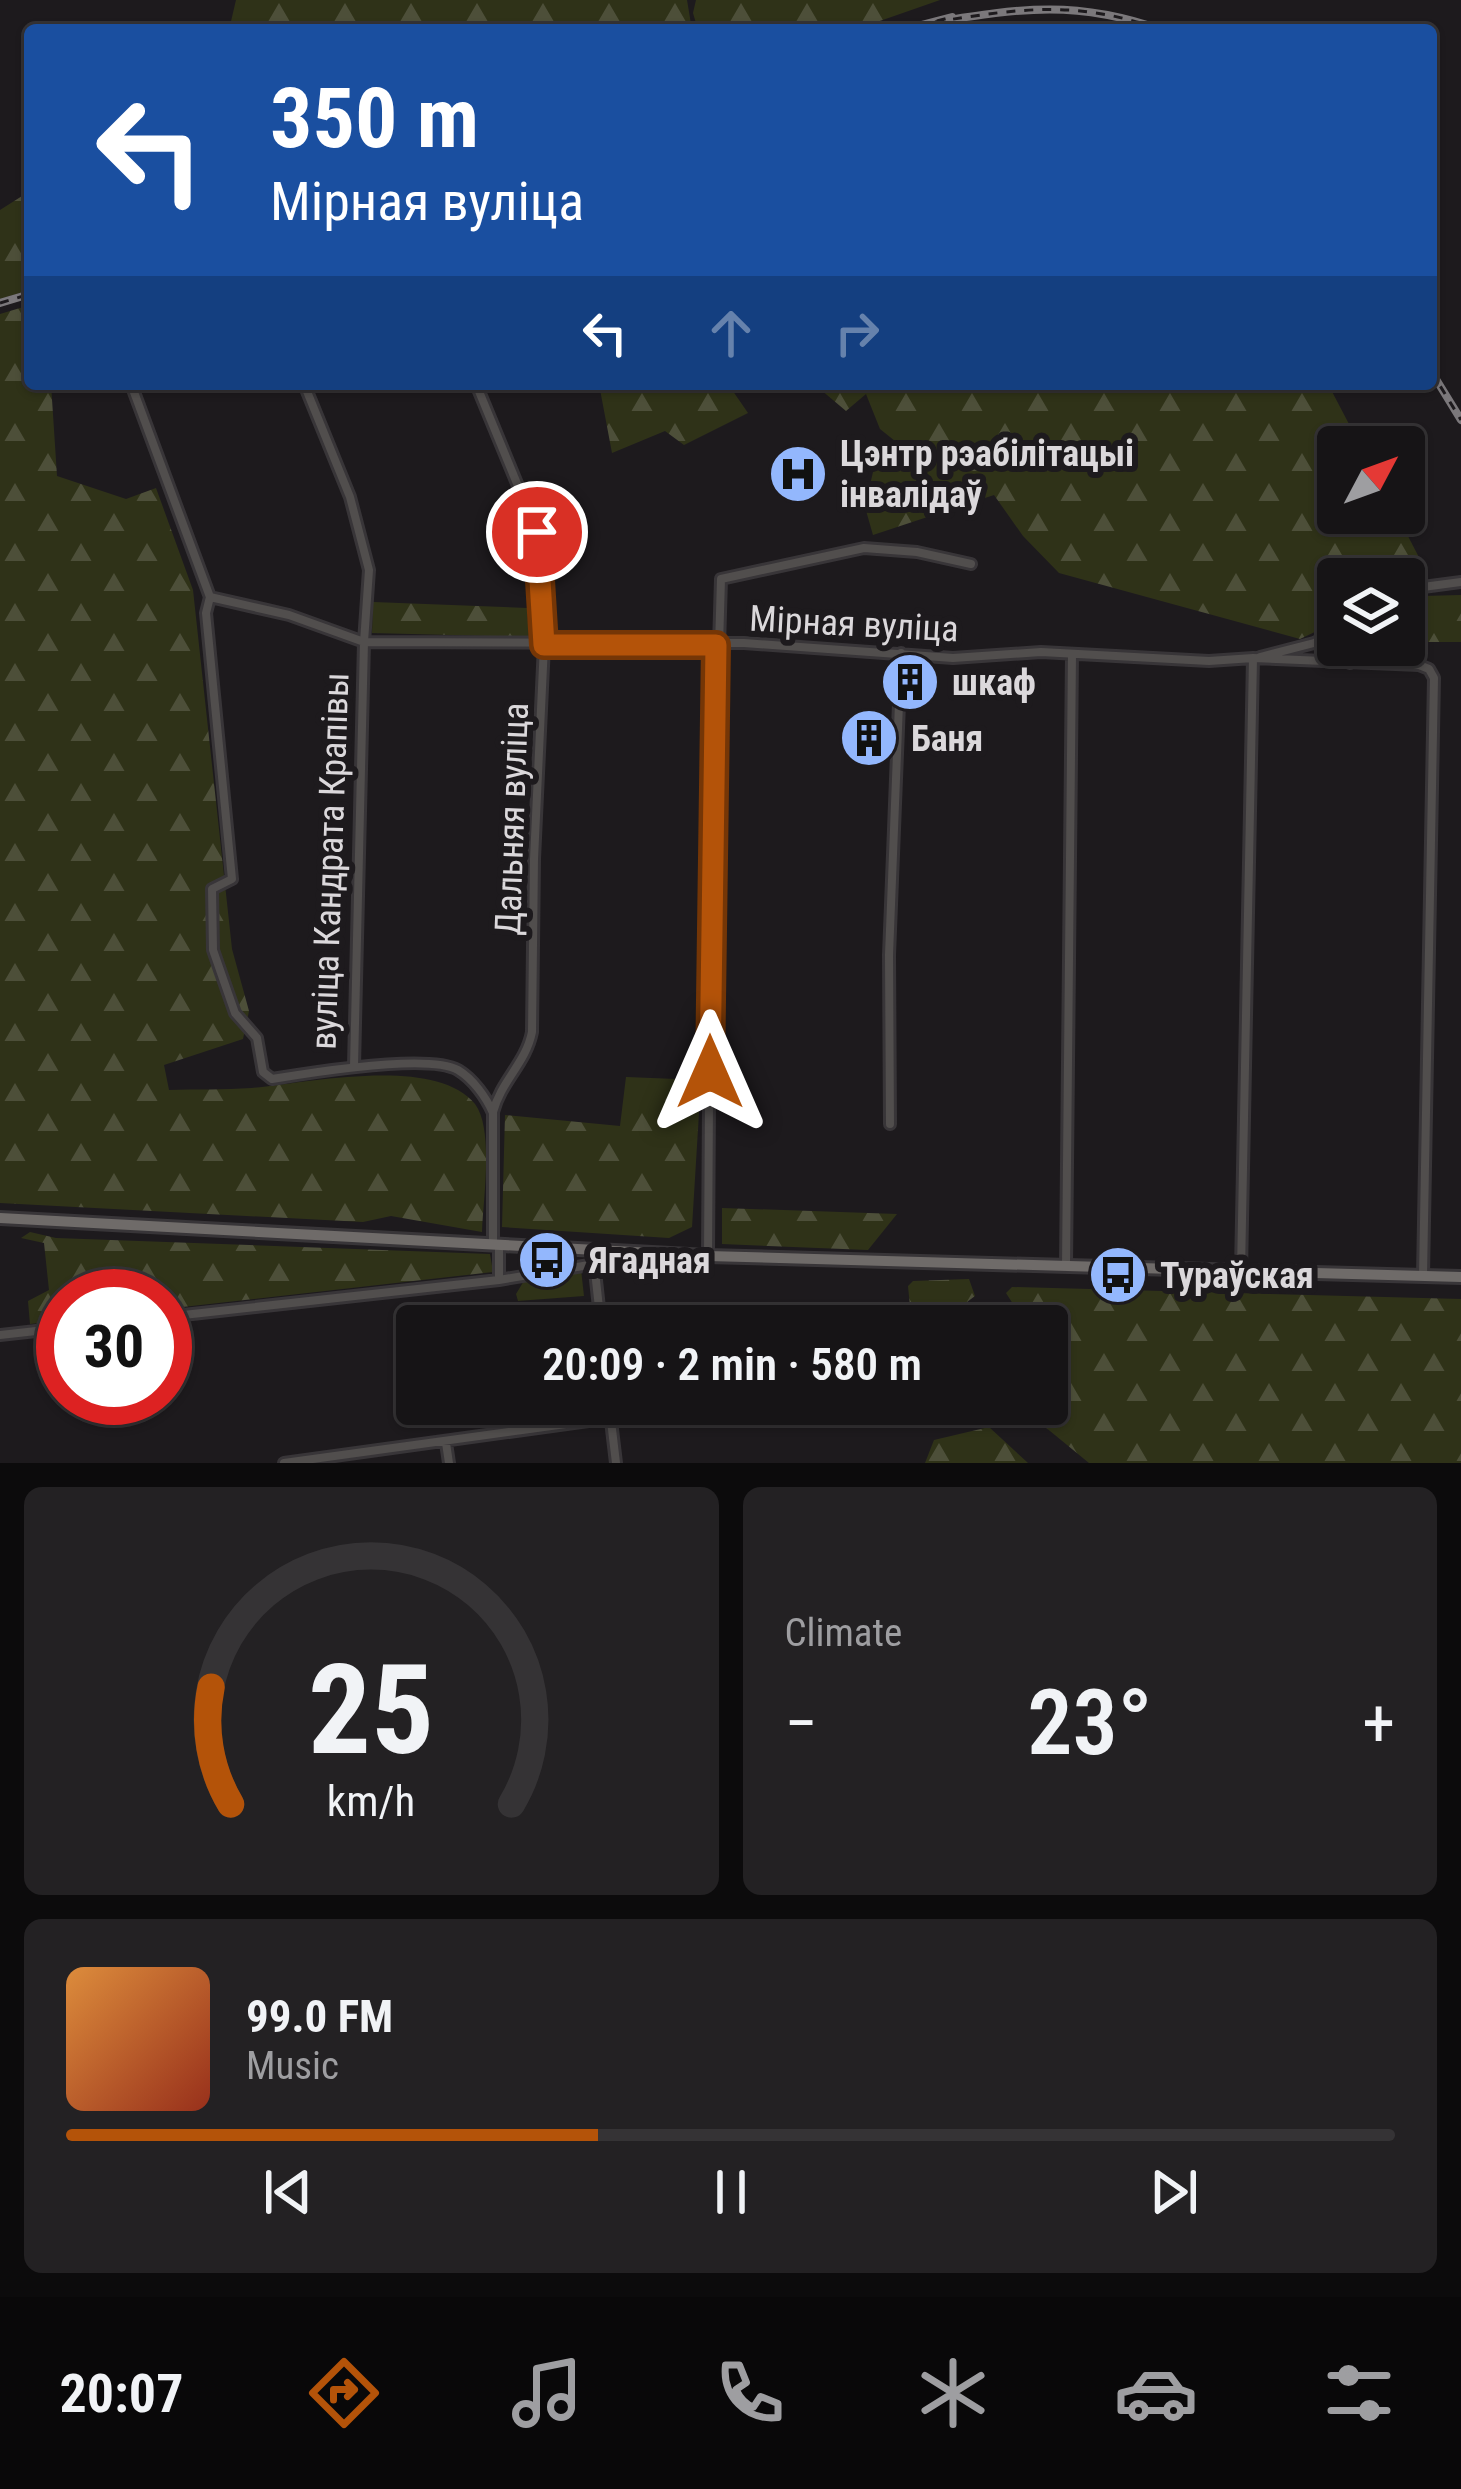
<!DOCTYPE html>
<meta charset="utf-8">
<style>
body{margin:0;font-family:"Roboto Condensed",sans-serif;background:#232123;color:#f1f3f6;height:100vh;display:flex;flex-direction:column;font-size:45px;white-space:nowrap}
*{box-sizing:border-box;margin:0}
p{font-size:39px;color:#9e9ea1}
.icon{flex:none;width:66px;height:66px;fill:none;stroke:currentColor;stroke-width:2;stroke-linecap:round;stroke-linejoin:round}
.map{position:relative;height:1463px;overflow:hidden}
.side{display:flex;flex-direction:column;gap:24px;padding:24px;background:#0c0b0c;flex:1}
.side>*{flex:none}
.guide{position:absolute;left:24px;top:24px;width:1413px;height:366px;border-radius:12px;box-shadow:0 3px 9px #0004,0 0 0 3px #353335;background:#1a4fa0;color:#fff;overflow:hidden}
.needle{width:78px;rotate:49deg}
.controls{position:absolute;left:1317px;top:426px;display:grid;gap:24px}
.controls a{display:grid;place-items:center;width:108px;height:108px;border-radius:12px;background:#161416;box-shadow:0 3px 9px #0004,0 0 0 3px #353335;font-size:60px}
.speed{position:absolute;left:36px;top:1269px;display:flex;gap:24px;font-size:60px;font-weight:700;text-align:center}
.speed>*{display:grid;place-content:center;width:156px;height:156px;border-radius:50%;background:#161416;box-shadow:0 3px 9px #0004,0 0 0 3px #353335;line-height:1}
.speed .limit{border:18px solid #d22;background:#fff;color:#111}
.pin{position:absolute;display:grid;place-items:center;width:102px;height:102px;color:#fff;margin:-51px;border:6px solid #fff;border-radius:50%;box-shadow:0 3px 12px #0007}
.me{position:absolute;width:132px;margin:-66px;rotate:0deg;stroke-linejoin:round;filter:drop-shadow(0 0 9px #0008)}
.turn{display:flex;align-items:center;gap:42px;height:252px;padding:0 48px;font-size:54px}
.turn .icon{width:156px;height:156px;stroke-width:2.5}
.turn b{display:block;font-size:84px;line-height:102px}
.lanes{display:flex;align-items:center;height:114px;padding:0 48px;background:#0003;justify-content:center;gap:60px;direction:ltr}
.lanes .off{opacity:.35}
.big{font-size:90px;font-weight:600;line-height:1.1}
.side .tile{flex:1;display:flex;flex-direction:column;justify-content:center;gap:18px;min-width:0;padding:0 42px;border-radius:18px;background:#232123}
.side .dial{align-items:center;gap:0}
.dial svg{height:312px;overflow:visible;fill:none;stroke:#353335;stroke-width:7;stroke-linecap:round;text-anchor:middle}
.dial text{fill:#f1f3f6;stroke:none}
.song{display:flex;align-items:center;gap:36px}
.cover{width:144px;height:144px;border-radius:18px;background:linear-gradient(135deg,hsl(30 70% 55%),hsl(10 70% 35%))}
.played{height:12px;border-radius:6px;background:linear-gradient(90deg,#b45309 40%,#353335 40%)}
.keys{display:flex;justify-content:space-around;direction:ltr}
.heat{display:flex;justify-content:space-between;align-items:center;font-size:66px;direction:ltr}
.side .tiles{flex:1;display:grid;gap:24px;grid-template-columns:1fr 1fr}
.tile:last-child{grid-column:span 2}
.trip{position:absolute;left:396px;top:1305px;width:672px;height:120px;border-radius:12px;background:#161416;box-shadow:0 3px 9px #0004,0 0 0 3px #353335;font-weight:600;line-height:120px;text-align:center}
.tab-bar{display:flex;height:192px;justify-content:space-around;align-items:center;background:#090809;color:#9e9ea1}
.tab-bar .icon{width:84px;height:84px}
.tab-bar .on{color:#b45309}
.tab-bar b{font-size:54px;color:#f1f3f6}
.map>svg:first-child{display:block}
.grass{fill:#2f3218}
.forest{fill:url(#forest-firs)}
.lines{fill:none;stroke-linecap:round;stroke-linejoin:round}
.street-casing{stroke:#383538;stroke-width:14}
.secondary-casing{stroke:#383538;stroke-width:16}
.street{stroke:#514e4d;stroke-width:8}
.secondary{stroke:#6f6b69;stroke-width:10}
.rail-casing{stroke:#7b787b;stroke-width:8}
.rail{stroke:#1d1a1d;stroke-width:3;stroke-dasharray:9;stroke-linecap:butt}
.route-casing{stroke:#753606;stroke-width:30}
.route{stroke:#b45309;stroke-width:21}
.labels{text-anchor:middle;stroke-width:12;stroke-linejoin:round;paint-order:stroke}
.poi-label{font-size:36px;font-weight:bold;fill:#dbd8db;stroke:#1d1a1d;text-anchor:start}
.street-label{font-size:36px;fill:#dbd8db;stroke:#1d1a1d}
</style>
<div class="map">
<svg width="1461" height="1463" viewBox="0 0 1461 1463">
<defs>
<pattern id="forest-firs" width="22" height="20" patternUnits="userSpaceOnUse" patternTransform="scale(3)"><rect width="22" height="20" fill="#2f3218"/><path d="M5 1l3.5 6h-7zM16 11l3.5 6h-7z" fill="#4d4f39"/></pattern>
</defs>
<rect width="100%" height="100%" fill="#1d1a1d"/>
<path class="grass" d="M581 1269 584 1296 518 1301 516 1294 525 1279Z"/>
<path class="forest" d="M236 0H687L692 30H229Z
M696 0H940L854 30H698L693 13Z
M30 191V290L0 299V210Z
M30 305V384H51L57 476 126 499 156 488 193 590 232 949 249 1011 243 1039 164 1065 169 1090C197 1089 225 1090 252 1088 308 1083 435 1055 475 1104 494 1129 483 1200 482 1232L391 1216 363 1222 0 1203V314Z
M599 384H728L748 413 684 445 665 431 612 453Z
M814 384H1328L1361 447H1338V513H1396L1425 569 1404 582 1338 579V621L1300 639 1059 573 1023 536 994 495 873 535 865 507 873 472 910 453 880 429 866 394 846 411Z
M1461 595V642H1404V609L1423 596Z
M373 602 527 608 529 637 372 633Z
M626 1077 701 1080 692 1227 669 1238 502 1227 505 1115 620 1126Z
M722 1208 897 1214 868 1250 722 1244Z
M30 1232 56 1238 490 1254 493 1272 165 1309V1296H63V1320L30 1324 28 1301 49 1290 44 1243 21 1238Z
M969 1279 975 1296 935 1326H912L908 1286 913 1281Z
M1012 1287 1461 1299V1463H1089L1022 1408 1023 1404H1047V1381L1061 1369 1047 1351V1326H1027L1006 1293Z
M989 1427 1028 1463H925L934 1440Z"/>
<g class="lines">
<defs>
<path id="street" d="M131 384 210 597
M304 384 350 497 369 570 364 642 354 1066
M476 384 537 532 541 550 544 645 534 859 532 1032C526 1063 501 1081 493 1112
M1404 595 1423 587 1461 582
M210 597 289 615 364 642 744 643 953 658 1041 652 1209 661 1253 658 1419 665 1429 669 1434 678 1423 1276
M210 597 206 613 232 879 212 889 213 950 235 1013 257 1038 263 1072 272 1079C308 1073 428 1053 458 1070 473 1079 486 1097 493 1113V1244
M1347 645 1345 657 1350 663
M1260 657 1314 643 1338 631
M890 1124 889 955 901 653
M499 1246V1280
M708 1256 710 949 721 579 864 548 917 552 971 564
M594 1262 601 1326
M1066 1266 1072 654
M1241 1271 1253 658
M165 1317 499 1280 595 1264
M0 1335 63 1328
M609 1404 616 1463
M446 1443 449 1463
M284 1463 610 1418"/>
<path id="secondary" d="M0 1218 708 1256 1461 1277"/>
</defs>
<use href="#street" class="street-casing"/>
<use href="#secondary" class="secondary-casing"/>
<use href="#street" class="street"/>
<use href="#secondary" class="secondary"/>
<defs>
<path id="rail" d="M935 22C1022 8 1078 0 1162 30
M902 30 952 17
M0 303 30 294
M1431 371 1461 420"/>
</defs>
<use href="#rail" class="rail-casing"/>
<use href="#rail" class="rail"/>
</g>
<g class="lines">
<defs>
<path id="route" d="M537 532 544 645H716L710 1072"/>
</defs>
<use href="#route" class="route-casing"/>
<use href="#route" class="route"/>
</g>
<defs>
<symbol id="hospital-disc" viewBox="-11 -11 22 22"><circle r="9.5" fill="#93b7fd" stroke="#1d1a1d"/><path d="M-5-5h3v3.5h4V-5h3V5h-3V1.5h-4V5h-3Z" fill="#111"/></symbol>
<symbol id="building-disc" viewBox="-11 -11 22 22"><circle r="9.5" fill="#93b7fd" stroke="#1d1a1d"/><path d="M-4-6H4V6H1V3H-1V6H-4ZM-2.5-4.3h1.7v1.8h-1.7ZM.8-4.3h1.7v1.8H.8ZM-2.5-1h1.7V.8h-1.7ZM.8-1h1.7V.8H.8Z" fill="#111"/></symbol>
<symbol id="bus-disc" viewBox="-11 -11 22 22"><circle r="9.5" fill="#93b7fd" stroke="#1d1a1d"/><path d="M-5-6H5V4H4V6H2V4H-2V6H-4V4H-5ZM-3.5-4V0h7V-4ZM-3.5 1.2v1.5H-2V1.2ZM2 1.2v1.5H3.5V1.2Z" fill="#111"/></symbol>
</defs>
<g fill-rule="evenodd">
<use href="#hospital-disc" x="765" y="441" width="66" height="66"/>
<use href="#building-disc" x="877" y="649" width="66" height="66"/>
<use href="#building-disc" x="836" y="705" width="66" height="66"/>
<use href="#bus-disc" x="514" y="1227" width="66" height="66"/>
<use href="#bus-disc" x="1085" y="1242" width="66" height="66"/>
</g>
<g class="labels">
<g class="poi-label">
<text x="840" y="466">Цэнтр рэабілітацыі<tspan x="840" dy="41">інвалідаў</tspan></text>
<text x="952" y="695">шкаф</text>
<text x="911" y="751">Баня</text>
<text x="589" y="1273">Ягадная</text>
<text x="1160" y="1288">Тураўская</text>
</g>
<g class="street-label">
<text transform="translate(854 623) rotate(3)" y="13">Мірная вуліца</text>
<text transform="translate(511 819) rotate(-88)" y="13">Дальняя вуліца</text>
<text transform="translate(329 861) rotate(-88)" y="13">вуліца Кандрата Крапівы</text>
</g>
</g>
</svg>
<div class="controls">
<a><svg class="needle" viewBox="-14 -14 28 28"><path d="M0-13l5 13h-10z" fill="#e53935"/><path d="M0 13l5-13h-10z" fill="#9e9ea1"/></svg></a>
<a><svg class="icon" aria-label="layers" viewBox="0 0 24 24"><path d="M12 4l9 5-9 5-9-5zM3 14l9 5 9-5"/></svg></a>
</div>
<div class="speed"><div class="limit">30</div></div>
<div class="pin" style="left:537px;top:532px;background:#d93025"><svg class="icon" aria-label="arrive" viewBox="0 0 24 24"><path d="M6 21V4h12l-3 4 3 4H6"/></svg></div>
<svg class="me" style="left:710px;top:1072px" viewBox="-20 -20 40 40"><path d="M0-17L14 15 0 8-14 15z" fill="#b45309" stroke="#fff" stroke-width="4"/></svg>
<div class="trip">20:09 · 2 min · 580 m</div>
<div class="guide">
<div class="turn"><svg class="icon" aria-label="left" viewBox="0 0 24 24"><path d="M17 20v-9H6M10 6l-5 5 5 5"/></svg><div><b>350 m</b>Мірная вуліца</div></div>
<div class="lanes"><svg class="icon" aria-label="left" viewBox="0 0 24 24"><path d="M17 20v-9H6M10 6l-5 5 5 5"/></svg><svg class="icon off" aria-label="ahead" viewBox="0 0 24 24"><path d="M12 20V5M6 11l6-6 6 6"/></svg><svg class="icon off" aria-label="right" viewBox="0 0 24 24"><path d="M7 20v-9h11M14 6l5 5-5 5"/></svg></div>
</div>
</div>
<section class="side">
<div class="tiles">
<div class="tile dial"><svg viewBox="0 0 100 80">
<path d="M14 69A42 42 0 1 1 86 69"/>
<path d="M14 69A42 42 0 0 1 9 39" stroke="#b45309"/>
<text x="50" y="56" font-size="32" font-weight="700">25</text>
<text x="50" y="72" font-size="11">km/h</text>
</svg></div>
<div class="tile"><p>Climate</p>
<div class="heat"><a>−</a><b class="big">23°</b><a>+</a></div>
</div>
<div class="tile">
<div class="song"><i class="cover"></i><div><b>99.0 FM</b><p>Music</p></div></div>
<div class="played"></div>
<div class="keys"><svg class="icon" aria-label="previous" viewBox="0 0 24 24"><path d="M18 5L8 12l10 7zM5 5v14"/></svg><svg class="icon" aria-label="pause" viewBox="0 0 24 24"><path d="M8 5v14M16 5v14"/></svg><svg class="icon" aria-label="next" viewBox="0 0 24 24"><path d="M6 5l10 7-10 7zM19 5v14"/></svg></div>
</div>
</div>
</section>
<nav class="tab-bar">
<b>20:07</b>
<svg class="icon on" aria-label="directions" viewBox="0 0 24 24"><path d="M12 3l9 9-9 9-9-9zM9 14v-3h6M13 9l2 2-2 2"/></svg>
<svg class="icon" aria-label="music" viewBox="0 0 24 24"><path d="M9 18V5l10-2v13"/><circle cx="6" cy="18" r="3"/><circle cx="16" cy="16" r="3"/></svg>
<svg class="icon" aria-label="phone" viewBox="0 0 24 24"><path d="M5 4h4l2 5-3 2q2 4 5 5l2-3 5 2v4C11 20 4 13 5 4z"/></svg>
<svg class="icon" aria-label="climate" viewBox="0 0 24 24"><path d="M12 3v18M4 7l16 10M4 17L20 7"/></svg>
<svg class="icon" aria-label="car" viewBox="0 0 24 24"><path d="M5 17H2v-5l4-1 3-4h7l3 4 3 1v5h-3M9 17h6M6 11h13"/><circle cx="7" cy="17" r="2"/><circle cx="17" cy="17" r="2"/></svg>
<svg class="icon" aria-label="filters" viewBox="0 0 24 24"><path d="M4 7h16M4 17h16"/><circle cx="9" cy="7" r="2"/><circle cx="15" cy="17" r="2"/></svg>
</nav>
